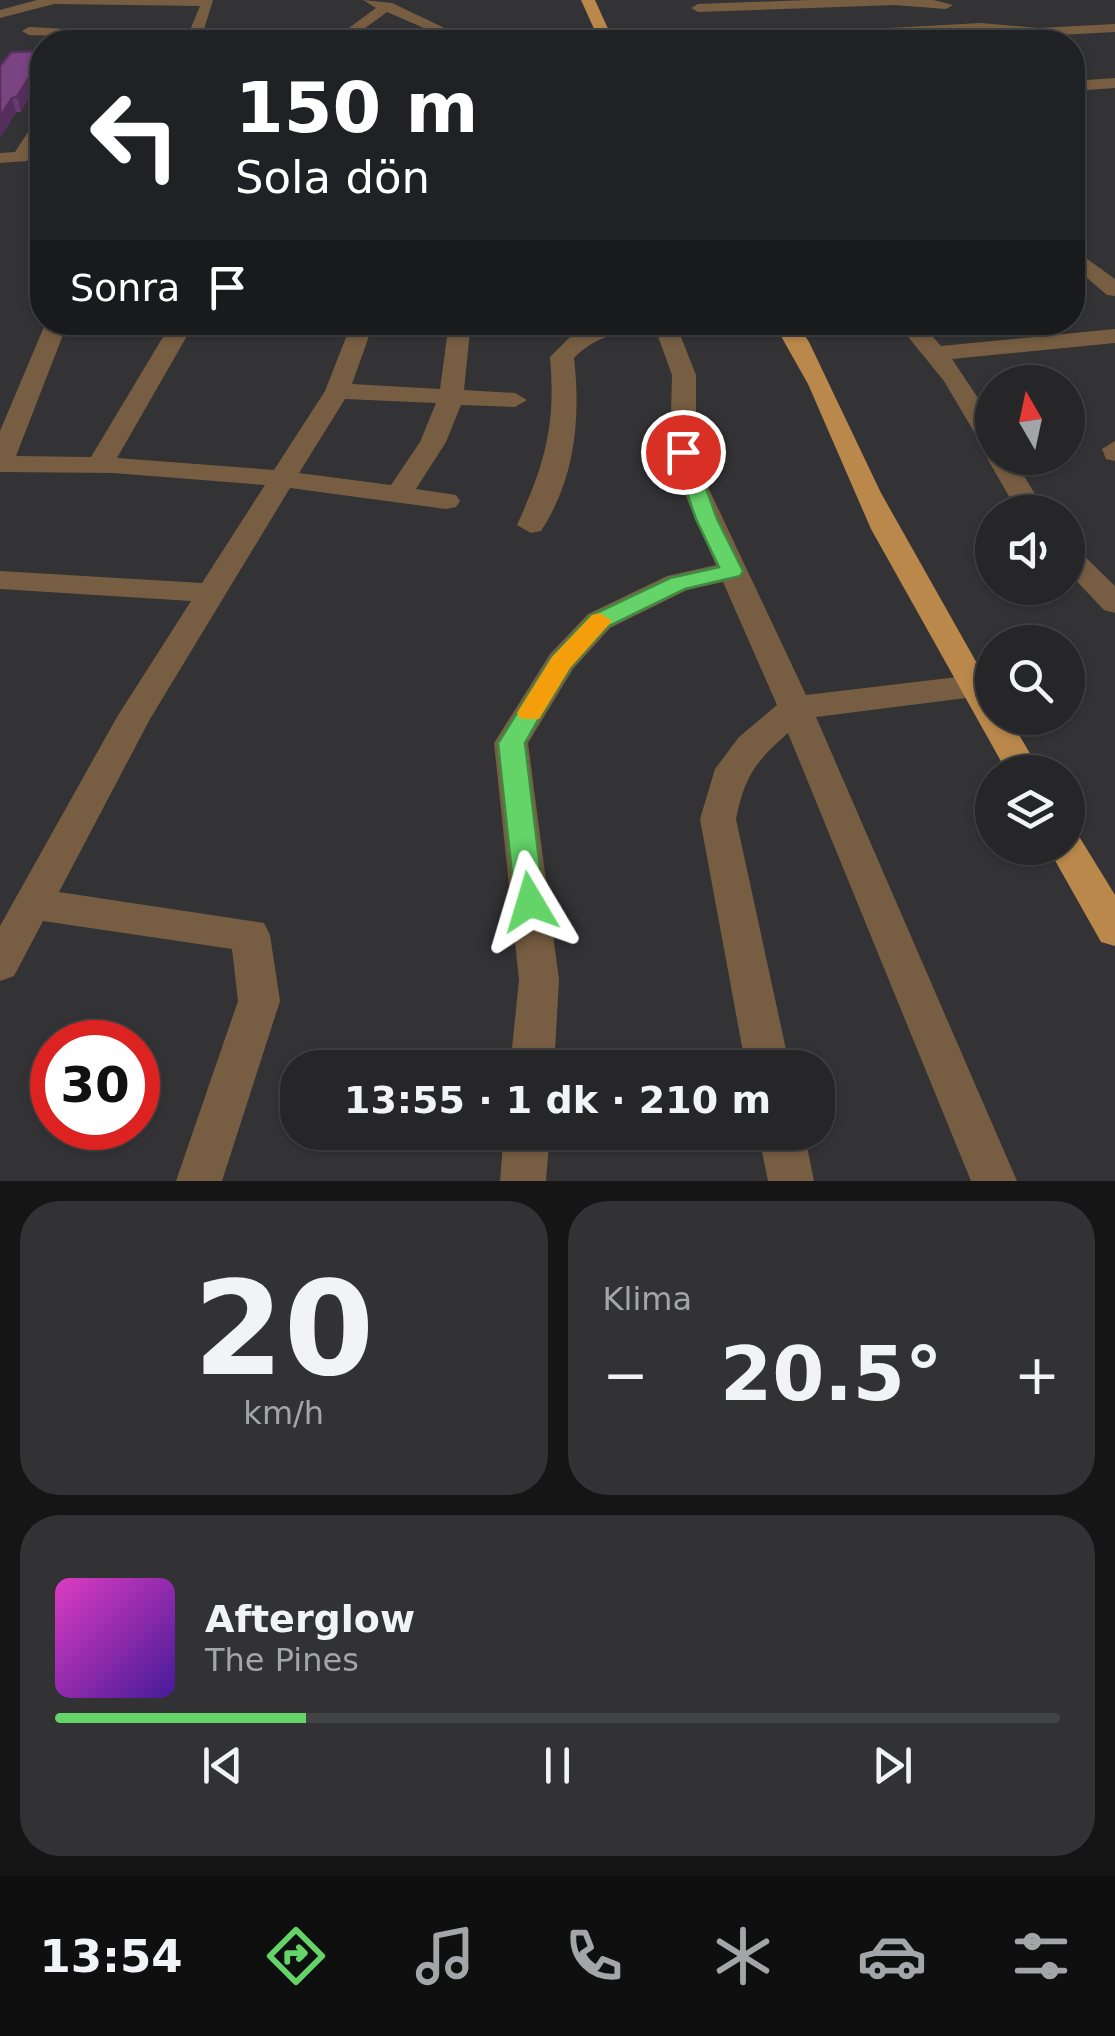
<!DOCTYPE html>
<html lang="tr">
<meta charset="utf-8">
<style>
body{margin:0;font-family:"DejaVu Sans",sans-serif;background:#323234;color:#f1f3f6;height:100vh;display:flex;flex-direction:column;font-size:38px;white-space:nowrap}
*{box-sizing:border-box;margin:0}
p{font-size:32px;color:#a4a5a8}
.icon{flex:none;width:55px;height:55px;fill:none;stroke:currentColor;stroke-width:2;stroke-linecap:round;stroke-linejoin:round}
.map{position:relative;height:1181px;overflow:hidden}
.panel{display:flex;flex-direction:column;gap:20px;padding:20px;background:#151516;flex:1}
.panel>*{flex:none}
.guide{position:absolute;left:30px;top:30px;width:1055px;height:305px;border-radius:40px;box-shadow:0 2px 8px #0004,0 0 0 2px #424345;background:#202124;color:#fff;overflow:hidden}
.needle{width:65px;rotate:351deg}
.controls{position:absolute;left:975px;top:365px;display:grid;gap:20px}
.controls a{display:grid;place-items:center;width:110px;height:110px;border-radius:50%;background:#262628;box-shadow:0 2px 8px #0004,0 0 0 2px #424345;font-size:50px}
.speed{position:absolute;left:30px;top:1020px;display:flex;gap:20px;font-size:50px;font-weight:700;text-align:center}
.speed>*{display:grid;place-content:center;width:130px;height:130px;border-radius:50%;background:#262628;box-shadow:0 2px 8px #0004,0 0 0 2px #424345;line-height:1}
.speed .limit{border:15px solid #d22;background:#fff;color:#111}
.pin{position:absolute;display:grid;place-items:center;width:85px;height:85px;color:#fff;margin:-42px;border:5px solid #fff;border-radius:50%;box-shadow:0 2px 10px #0007}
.me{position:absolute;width:110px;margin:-55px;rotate:353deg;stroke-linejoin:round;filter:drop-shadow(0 0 8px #0008)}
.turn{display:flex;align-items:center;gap:35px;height:210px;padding:0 40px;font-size:45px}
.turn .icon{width:130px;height:130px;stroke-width:2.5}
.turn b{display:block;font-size:70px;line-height:85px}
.then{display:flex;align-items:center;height:95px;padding:0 40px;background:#0003;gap:20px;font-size:38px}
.big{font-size:75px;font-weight:700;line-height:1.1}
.panel .card{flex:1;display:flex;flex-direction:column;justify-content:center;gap:15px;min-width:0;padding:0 35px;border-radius:40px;background:#323234}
.panel .dial{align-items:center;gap:0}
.dial b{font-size:130px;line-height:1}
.song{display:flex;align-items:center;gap:30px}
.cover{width:120px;height:120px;border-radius:15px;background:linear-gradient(135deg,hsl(310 70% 55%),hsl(260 70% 35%))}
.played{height:10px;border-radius:5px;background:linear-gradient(90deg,#64d468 25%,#424345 25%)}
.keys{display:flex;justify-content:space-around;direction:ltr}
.heat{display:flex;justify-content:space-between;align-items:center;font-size:55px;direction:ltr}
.panel .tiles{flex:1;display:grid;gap:20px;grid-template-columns:1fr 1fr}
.card:last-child{grid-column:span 2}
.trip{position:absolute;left:280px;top:1050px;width:555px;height:100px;border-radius:40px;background:#262628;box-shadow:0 2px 8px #0004,0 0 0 2px #424345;font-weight:700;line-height:100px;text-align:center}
.tabs{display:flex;height:160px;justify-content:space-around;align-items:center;background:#0f0f10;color:#a4a5a8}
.tabs .icon{width:70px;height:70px}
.tabs .selected{color:#64d468}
.tabs b{font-size:45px;color:#f1f3f6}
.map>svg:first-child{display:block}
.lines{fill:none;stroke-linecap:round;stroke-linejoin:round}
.minor{fill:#775e42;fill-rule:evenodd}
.major{fill:#ba884b;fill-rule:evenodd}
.wall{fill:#693a70}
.shaded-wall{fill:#552f5b}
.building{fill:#7a4382;stroke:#552f5b;stroke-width:2.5}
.route{fill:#64d468;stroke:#418a44;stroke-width:2.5}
.slow{fill:#f59e0b}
</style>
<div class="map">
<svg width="1115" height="1181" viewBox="0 0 1115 1181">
<rect width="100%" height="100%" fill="#333235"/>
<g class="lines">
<path class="minor" d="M37 0H213L202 36 233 38 240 42 29 35 22 31 29 27 188 35 200 6 54 4 0 18V10Z
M363 0 392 3 474 42H456L387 12 346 42H330L376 8Z
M809 0H934L953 5 946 9 894 5 698 12 691 8 698 4Z
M981 23 1038 28 1115 24V32L1038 36 981 31 774 42H584L591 38 721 37Z
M276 30 288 33 280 42H266Z
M1115 78V88L1072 91V81Z
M42 119V137L27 161 0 163V153L15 152 36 120Z
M1072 248 1115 279V296L1107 295 1072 265Z
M46 322H68L16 456 91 457 172 322H195L117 458 274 470 325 391 352 322H374L352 384 440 389 449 322H471L464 390 515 393 527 400 515 407 461 405 446 442 416 489 456 495 460 501 456 507 446 509 290 488 150 719 59 892 264 923 270 935 280 1001 222 1181H176L238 1001 232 949 43 921 14 976 0 981V926L117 717 191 601 0 589V571L202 583 265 485 113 473 0 472V431ZM345 399 436 403 420 442 391 485 299 473Z
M601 322H675L696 375V452L701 472 806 695 974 675 986 678 990 686 986 694 974 697 816 717 1017 1181H971L788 733C755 762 745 776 736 819L790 1068H746L700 819 715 769 739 737 777 705 723 582 687 590 610 628 573 669 528 743 559 980 554 1068H510L519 980 494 743 550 654 588 614 667 576 716 565 675 472 670 452 672 375 655 328C623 333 598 333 574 358 581 418 575 479 541 531L531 533 517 525C545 464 556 425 550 357L574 333Z
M896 322H920L941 346 1115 329V343L952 359 992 419V450L983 447 944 381Z
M1115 441V461L1106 459 1102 449Z
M991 452 992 458H1013L1046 512H1018L987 458Z
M1068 547 1078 550 1115 586V613L1104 610 1068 572Z
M504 1132H550L546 1181H500Z
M758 1132H804L814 1181H768Z"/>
<path class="major" d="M581 0H595L614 42H600Z
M773 322H796L809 342 881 493 992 690V718H1009L1041 772H1007L871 529 808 384Z
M1068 834 1080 838 1115 895V946L1101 942 1048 848H1068Z"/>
</g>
<path class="wall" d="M11 52 21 112H16L0 138Z"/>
<path class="shaded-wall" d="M42 56V75L21 112 17 97Z
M12 98 16 112 0 138V117Z"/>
<path class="building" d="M42 51V56L17 97 12 98 0 117V66L11 52Z"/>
<path class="route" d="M683 446 693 452 717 519 743 571 740 576 685 589 607 627 570 668 537 722 525 743 544 902 540 910 530 913 519 910 515 902 498 743 502 737 552 657 590 616 670 578 719 567 696 519 673 452Z"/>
<path class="slow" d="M600 613 612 621 570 668 539 719H521L517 713 552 657 592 615Z"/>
</svg>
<div class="controls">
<a><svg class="needle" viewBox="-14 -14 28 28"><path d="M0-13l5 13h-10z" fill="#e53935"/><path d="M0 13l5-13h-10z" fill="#a4a5a8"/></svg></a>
<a><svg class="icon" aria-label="sound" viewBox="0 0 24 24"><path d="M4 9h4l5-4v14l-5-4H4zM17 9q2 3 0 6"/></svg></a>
<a><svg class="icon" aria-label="search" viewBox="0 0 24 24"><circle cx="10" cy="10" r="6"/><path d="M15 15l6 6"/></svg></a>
<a><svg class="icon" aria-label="layers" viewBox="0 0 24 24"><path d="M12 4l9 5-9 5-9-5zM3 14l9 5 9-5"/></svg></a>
</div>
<div class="speed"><div class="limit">30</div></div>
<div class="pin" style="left:683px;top:452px;background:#d93025"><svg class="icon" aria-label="arrive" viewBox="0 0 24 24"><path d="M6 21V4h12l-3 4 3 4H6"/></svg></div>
<svg class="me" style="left:530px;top:902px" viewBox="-20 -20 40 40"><path d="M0-17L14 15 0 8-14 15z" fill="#64d468" stroke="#fff" stroke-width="4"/></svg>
<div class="trip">13:55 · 1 dk · 210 m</div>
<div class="guide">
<div class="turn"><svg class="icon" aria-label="left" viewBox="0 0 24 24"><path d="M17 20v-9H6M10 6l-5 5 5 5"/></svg><div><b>150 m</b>Sola dön</div></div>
<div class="then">Sonra<svg class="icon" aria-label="arrive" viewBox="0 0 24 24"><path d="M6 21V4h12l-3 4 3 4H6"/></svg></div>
</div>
</div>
<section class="panel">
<div class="tiles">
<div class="card dial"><b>20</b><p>km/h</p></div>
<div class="card"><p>Klima</p>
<div class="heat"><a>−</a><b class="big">20.5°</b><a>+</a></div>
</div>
<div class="card">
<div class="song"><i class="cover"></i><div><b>Afterglow</b><p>The Pines</p></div></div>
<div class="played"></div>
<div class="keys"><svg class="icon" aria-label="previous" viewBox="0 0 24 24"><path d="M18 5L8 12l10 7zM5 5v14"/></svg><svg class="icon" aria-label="pause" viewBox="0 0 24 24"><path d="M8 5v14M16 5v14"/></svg><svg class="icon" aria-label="next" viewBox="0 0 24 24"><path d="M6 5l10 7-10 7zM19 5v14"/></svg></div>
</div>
</div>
</section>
<nav class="tabs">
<b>13:54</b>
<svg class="icon selected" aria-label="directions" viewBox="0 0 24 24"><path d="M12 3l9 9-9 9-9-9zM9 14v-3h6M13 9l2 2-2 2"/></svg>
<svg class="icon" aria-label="music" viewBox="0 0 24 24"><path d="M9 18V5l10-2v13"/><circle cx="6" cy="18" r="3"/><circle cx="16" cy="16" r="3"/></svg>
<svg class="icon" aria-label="phone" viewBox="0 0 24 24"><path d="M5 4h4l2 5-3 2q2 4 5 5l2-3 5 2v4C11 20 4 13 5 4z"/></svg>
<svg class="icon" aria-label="climate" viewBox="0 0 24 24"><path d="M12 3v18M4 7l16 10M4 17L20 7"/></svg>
<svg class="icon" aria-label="car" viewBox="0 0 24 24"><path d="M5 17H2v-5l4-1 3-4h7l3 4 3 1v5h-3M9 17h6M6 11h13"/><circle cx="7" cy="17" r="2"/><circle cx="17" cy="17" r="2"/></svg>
<svg class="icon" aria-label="filters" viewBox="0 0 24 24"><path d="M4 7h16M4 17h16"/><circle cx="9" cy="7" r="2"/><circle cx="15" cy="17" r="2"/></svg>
</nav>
